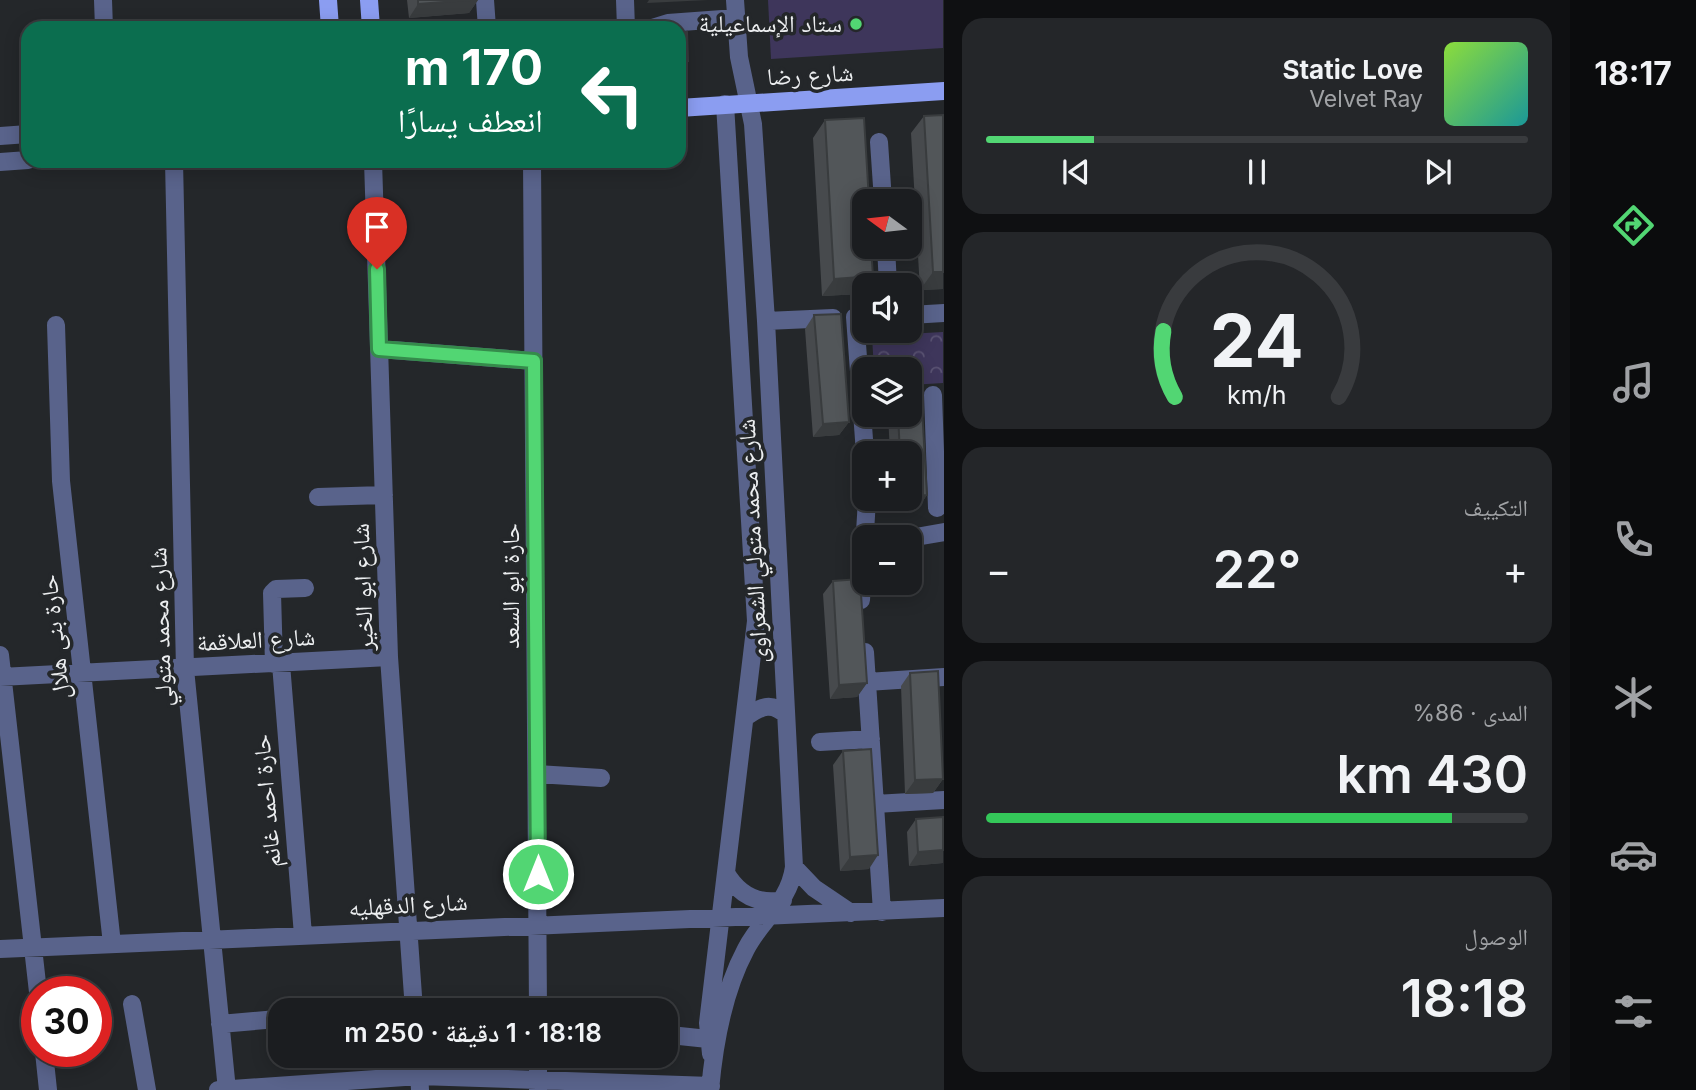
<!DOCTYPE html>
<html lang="ar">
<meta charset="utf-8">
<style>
body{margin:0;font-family:Inter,"Noto Naskh Arabic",sans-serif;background:#242629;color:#f1f3f6;direction:rtl;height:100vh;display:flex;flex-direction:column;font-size:26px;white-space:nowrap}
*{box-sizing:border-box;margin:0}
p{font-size:23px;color:#a0a2a5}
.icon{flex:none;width:38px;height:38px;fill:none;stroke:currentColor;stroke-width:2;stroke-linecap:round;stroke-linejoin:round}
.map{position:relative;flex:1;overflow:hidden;direction:ltr}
.details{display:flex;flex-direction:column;gap:18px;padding:18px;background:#0f1012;width:626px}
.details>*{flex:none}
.hud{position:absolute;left:21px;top:21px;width:665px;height:147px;border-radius:21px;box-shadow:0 4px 18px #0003,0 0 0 2px #393b3e;direction:rtl;background:#0b6e4f;color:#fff;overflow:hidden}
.needle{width:46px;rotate:285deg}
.tools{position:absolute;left:852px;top:189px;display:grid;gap:14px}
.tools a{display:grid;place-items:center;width:70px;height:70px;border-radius:14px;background:#1b1d20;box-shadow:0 4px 18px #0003,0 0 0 2px #393b3e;font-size:35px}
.speed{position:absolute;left:21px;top:976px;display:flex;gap:14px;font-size:35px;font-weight:700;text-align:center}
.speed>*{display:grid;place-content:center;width:91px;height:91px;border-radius:50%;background:#1b1d20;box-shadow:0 4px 18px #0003,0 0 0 2px #393b3e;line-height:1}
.speed .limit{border:10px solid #d22;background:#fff;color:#111}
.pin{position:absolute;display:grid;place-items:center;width:60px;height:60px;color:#fff;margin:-72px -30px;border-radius:50% 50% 50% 0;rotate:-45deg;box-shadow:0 0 7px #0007}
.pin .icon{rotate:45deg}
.me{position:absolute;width:77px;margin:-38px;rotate:0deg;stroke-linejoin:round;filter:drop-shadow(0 0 5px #0008)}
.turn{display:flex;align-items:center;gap:24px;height:147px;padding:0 28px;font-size:32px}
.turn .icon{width:91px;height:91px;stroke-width:2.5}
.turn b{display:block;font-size:49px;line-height:60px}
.big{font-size:52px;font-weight:600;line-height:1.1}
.details .widget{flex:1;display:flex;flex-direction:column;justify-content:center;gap:10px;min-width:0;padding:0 24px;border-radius:21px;background:#242629}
.details .dial{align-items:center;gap:0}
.dial svg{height:182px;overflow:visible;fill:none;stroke:#393b3e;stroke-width:7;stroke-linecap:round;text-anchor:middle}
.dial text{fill:#f1f3f6;stroke:none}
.song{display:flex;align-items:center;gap:21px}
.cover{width:84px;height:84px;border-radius:10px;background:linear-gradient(135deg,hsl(90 70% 55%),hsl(180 70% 35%))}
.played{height:7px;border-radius:4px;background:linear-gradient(90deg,#52d673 20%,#393b3e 20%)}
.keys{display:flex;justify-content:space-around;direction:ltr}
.heat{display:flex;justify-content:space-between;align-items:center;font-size:38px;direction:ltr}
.charge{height:10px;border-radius:5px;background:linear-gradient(90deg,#34c759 86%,#393b3e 0)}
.trip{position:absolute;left:268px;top:998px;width:410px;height:70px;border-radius:21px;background:#1b1d20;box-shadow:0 4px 18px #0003,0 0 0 2px #393b3e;font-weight:600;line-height:70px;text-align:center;direction:rtl}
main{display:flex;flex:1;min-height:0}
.menu{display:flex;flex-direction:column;width:126px;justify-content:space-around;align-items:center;background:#0b0c0d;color:#a0a2a5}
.menu .icon{width:49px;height:49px}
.menu .selected{color:#52d673}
.menu b{font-size:32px;color:#f1f3f6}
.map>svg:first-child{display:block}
.forest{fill:url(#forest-crowns)}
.pitch{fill:#3e365b}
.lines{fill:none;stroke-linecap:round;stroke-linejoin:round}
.minor{stroke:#59638b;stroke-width:18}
.major{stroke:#8b9df1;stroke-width:18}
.wall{fill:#474a4d}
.shaded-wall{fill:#393c3e}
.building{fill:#525659;stroke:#393c3e;stroke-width:2}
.route-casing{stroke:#358b4b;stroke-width:18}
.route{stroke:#52d673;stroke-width:12}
.poi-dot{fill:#52d673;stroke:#24272a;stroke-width:2.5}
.labels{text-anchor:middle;stroke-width:7;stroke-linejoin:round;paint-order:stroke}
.poi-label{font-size:24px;fill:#eceef0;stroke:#24272a;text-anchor:end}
.street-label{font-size:24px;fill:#eceef0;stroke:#24272a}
</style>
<main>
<nav class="menu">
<b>18:17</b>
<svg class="icon selected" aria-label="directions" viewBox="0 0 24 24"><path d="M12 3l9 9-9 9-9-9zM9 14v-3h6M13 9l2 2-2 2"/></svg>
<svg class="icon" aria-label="music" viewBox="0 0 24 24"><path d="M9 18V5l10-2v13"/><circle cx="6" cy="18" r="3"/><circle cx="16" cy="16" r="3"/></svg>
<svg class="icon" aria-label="phone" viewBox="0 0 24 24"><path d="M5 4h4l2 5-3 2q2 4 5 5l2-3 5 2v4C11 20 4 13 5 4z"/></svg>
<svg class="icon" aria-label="climate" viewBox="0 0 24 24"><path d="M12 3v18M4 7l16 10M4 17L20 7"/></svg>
<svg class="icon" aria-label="car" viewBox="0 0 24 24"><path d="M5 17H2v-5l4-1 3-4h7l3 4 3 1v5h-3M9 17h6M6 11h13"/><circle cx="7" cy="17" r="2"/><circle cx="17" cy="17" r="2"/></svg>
<svg class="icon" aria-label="filters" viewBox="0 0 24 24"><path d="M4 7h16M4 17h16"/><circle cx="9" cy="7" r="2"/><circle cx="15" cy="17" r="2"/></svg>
</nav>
<section class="details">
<div class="widget">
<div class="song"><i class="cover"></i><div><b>Static Love</b><p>Velvet Ray</p></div></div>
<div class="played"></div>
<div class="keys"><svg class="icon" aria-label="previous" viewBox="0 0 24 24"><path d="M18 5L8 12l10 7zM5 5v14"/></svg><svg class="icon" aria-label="pause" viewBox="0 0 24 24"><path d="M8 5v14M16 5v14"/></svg><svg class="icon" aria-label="next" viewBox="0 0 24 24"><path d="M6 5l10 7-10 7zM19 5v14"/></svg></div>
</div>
<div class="widget dial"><svg viewBox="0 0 100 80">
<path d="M14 69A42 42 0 1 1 86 69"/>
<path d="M14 69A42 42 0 0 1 9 40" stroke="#52d673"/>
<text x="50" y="56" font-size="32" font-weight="700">24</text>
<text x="50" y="72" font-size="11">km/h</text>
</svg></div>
<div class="widget"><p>التكييف</p>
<div class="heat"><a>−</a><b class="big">22°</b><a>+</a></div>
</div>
<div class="widget"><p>المدى · 86%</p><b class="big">430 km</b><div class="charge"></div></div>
<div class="widget"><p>الوصول</p><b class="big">18:18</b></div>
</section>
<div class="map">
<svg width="944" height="1090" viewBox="0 0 944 1090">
<defs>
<pattern id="forest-crowns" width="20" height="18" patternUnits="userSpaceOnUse" patternTransform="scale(1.75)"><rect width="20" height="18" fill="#3e365b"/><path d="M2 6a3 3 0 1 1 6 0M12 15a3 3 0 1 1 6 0" fill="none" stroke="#5a5373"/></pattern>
</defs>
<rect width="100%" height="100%" fill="#24272a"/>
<path class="forest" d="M943 332V383L910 385V369H874L872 336Z"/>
<path class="pitch" d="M768 0H943V48L771 59Z"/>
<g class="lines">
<path class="minor" d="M103 0 104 28
M485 0 487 28
M625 0 626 28
M652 28 668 23 736 18
M0 136 28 134
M879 142 883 201
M174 161 185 669 227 1090
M373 161 389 657 414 1010
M532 161 538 1010
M0 162 28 160
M886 247 888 285
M910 315 944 313
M855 317 865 453
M766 321 833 318
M56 325 61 481 112 944
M379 349 534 361
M933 395 937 508
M318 497 384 495
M910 538 944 532
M861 600 867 499
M865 652 882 912
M0 655 38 992
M274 664 272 593 276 589 305 588
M281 664 303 935
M0 677 389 657
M867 682 944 677
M747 716C762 706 772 702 786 715
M820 742 871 739
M537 774 601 778
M875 804 944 800
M794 867 814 888 851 913
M726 873C739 895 758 905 783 900
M0 949 944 908
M132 1004 147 1090
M220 1024 277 1019
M670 1035 708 1039
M44 1052 48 1090
M711 1054 708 1023 756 621 725 104
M418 1055 420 1090
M218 1090 419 1076 711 1086
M538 1090V1055
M710 1090C714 1045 724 990 746 949 762 918 789 903 794 867L766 321 753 124 739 57 735 0"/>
<path class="major" d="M328 0 330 28
M369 0 371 28
M679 108 944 91"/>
</g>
<path class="wall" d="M407 0H478L469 13 409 18Z
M943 115V289L920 290 911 133 924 116Z
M825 120 873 276 867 285H864V288L861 294 822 296 813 138Z
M814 315 849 422 839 435 813 437 805 329Z
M888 415H910L927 495 917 509 893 510 892 499H910V453H890Z
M833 581 867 683 857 697 830 699 823 594Z
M910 673 943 779 933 793 905 794 901 686Z
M843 751 869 869 840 871 833 765Z
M943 817V863L909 866 907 832 916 819Z"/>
<path class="shaded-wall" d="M470 0H478L469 13 409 18 418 4Z
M649 0H708L647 3Z
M679 61H688L681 70H679Z
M933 272H943V289L920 290Z
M873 276 867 285H864V288L861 294 822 296 834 279Z
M849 422 839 435 813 437 823 424Z
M927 495 917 509 893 510 901 499H910V496Z
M867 683 857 697 830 699 839 685Z
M943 779 933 793 905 794 915 780Z
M943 850V863L909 866 918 852Z
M878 855 869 869 840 871 850 857Z"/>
<path class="building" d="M418 0H470L418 4Z
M687 32 688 61H679V33Z
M943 115V272H933L924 116Z
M864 118 869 201H864V247H871L873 276 834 279 825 120Z
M841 314 849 422 823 424 814 315Z
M910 391H921L927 495 910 496V453H900L898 415H910Z
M860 579 867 683 839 685 833 581Z
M938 671 943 779 915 780 910 673Z
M871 749 878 855 850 857 843 751Z
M943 817V850L918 852 916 819Z"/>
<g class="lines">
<defs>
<path id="route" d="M377 269 379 349 534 361 538 874"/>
</defs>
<use href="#route" class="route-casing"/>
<use href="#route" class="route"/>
</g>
<circle class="poi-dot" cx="856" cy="24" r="7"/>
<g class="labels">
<g class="poi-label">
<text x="842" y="32">ستاد الإسماعيلية</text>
</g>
<g class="street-label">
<text transform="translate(810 75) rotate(-3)" y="8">شارع رضا</text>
<text transform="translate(753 541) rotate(-93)" y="8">شارع محمد متولي الشعراوى</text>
<text transform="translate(511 586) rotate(-90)" y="8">حارة ابو السعد</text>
<text transform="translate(363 587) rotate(-92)" y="8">شارع ابو الخير</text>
<text transform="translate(161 627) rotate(-92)" y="8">شارع محمد متولي</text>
<text transform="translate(55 637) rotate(-96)" y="8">حارة بنى هلال</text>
<text transform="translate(256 640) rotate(-3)" y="8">شارع العلاقمة</text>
<text transform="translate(267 801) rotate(-95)" y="8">حارة احمد غانم</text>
<text transform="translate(408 905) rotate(-3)" y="8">شارع الدقهليه</text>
</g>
</g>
</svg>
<div class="tools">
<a><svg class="needle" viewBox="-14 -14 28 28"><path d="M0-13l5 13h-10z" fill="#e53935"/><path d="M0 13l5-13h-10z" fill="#a0a2a5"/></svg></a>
<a><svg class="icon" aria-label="sound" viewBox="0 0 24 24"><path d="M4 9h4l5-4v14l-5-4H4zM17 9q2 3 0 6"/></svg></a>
<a><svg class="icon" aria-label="layers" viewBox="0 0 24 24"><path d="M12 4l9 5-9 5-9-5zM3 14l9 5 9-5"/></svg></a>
<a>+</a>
<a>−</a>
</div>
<div class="speed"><div class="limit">30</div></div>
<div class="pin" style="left:377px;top:269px;background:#d93025"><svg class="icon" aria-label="arrive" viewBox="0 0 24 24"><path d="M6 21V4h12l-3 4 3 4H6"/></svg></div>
<svg class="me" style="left:538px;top:874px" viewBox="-20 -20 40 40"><circle r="17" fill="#52d673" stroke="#fff" stroke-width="3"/><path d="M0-11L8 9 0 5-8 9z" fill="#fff"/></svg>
<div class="trip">18:18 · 1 دقيقة · 250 m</div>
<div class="hud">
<div class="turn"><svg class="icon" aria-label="left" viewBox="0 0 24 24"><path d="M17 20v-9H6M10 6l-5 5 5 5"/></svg><div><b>170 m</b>انعطف يسارًا</div></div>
</div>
</div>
</main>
